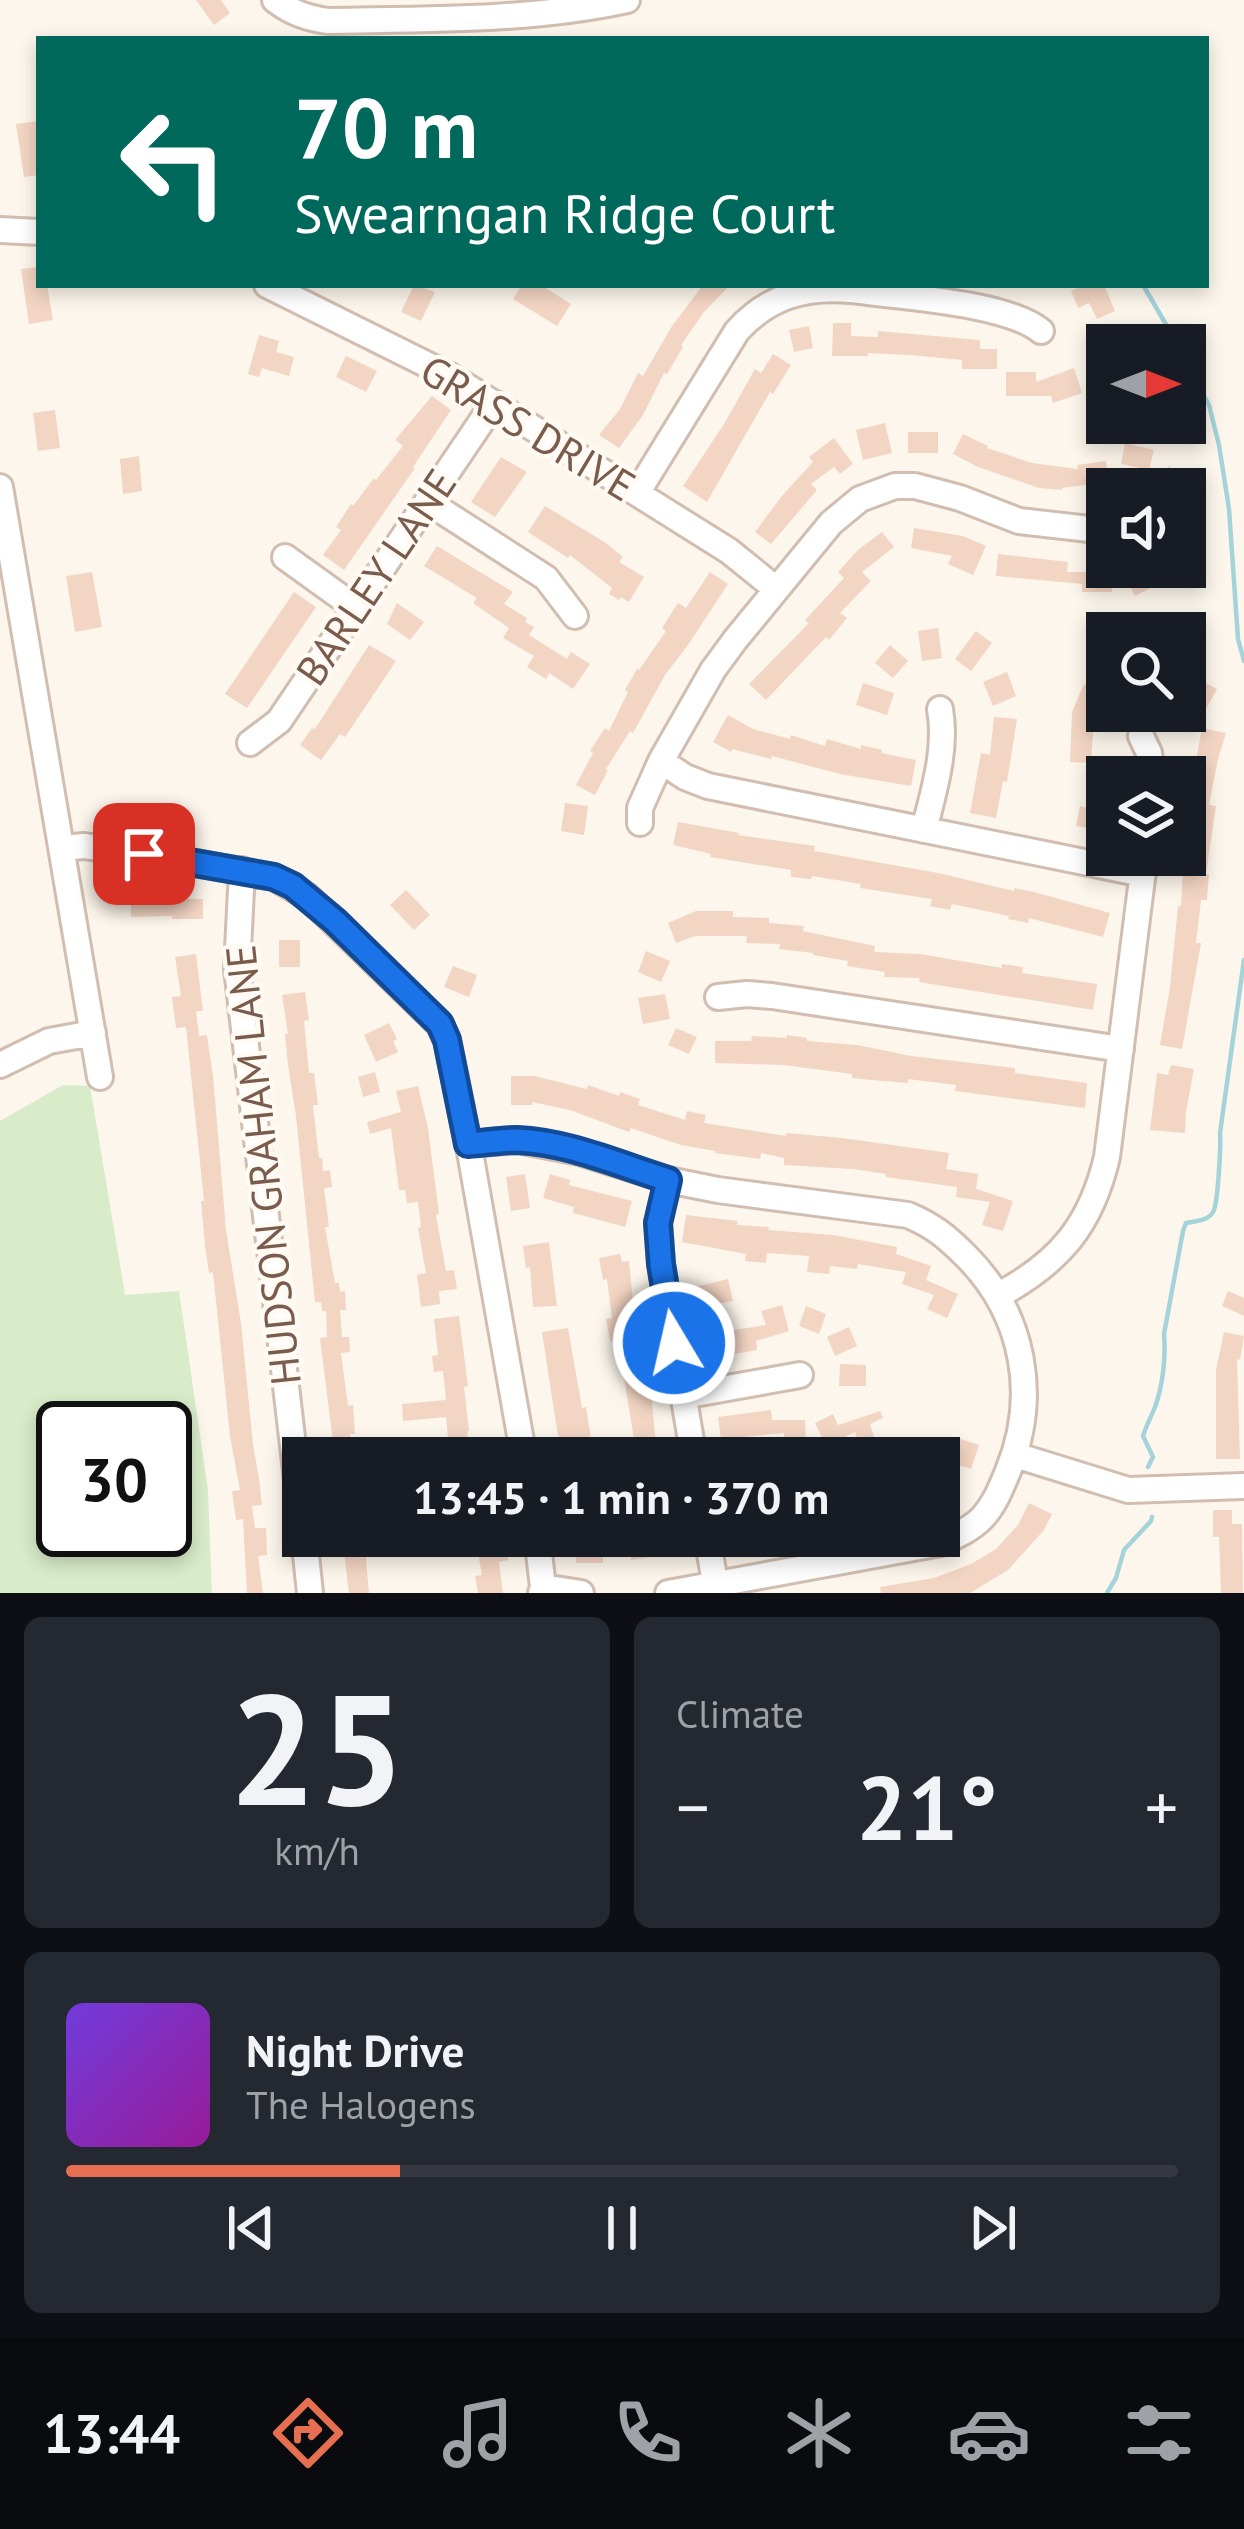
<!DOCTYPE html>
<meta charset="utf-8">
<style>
body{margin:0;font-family:"PT Sans",sans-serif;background:#242831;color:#f1f3f6;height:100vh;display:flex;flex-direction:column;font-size:45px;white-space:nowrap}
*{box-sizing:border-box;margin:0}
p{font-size:39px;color:#9ea1a6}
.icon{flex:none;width:66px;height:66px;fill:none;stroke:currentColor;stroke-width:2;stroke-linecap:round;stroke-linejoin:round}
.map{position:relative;height:1593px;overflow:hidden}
.sheet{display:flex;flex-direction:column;gap:24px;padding:24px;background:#0d0f14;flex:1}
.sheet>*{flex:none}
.guide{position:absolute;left:36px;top:36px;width:1173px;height:252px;border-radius:0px;box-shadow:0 6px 18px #0003;background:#00695c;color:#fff;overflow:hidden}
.needle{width:78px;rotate:90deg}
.buttons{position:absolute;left:1086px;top:324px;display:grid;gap:24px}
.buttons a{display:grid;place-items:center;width:120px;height:120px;border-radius:0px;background:#171b24;box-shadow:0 6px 18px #0003;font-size:60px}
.speed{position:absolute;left:36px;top:1401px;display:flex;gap:24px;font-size:60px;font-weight:700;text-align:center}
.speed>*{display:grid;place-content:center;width:156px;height:156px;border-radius:50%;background:#171b24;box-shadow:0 6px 18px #0003;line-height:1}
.speed .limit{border:6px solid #111;border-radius:18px;background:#fff;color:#111}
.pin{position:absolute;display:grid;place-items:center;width:102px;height:102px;color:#fff;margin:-51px;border-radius:24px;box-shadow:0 6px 18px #0006}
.me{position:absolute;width:132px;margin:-66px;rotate:351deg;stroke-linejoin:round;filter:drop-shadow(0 0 9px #0008)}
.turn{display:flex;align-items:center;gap:42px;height:252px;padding:0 60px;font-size:54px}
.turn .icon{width:156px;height:156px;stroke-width:2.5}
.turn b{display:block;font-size:84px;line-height:102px}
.big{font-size:90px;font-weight:700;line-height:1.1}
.sheet .card{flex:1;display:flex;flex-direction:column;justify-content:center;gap:18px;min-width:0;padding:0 42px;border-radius:18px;background:#242831}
.sheet .dial{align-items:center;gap:0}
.dial b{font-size:156px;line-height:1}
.song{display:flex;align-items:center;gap:36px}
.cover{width:144px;height:144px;border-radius:18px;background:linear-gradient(135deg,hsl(260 70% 55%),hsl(300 70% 35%))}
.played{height:12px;border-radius:6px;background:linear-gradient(90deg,#e76f51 30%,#363941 30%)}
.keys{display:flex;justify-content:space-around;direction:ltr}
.heat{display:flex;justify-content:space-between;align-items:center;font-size:66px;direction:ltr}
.sheet .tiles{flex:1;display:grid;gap:24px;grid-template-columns:1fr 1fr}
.card:last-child{grid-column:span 2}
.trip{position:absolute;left:282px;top:1437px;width:678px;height:120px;border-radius:0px;background:#171b24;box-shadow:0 6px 18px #0003;font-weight:700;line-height:120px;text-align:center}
.tabs{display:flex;height:192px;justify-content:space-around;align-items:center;background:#090b0e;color:#9ea1a6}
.tabs .icon{width:84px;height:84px}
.tabs .selected{color:#e76f51}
.tabs b{font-size:54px;color:#f1f3f6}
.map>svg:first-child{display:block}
.green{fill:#d8ecc9;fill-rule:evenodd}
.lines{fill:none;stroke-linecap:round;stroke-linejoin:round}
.stream{stroke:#a5d3da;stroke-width:4.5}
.building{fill:#f3d5c3}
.minor-casing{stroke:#d1beb0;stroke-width:30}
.minor{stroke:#fff;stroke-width:24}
.route-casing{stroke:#114b97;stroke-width:30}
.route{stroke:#1a73e8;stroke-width:21}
.labels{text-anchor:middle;stroke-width:9;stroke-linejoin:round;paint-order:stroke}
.street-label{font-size:42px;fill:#7a5c4d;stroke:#fffaf3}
</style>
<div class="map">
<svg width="1244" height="1593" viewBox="0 0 1244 1593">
<rect width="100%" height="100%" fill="#fdf6ec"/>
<path class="green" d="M63 1085 90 1086 125 1295 179 1291 208 1490 212 1593H0V1121ZM63 1428H165V1530H63Z"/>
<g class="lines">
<path class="stream" d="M1143 285 1178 345
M1185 360 1209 405 1219 445 1229 509 1238 639 1244 661
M1148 1467 1153 1457 1143 1436C1146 1426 1151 1417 1155 1407 1163 1385 1166 1357 1164 1334L1183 1231 1186 1223C1195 1221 1208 1221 1213 1212 1218 1205 1221 1144 1220 1133L1244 960
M1107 1593 1116 1578 1124 1550 1151 1521 1152 1517"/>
</g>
<path class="building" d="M196 0H221L230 13 214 25Z
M39 121V175L24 177 16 124Z
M39 267V285H47L53 320 29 324 21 269Z
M414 285 435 292 421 321 401 312Z
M522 285H541L571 304 557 326 513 299Z
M703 285H730L704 312 681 345 683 347 667 374 664 373 643 415 619 448 599 435 620 409 638 373 643 376 672 326Z
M1084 285H1104L1115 311 1097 319 1089 303 1078 308 1071 291Z
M833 323H851V336L878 337V331L980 340V349H997V369H962V360L910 355 868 353V356H832Z
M809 326 813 348 794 352 789 330Z
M1102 328 1126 329 1125 345H1102Z
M259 335 279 341 276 352 294 357 289 376 262 368 259 377 248 374Z
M773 354 791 365 773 394 770 392 707 502 683 486 724 424 755 369 761 373Z
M346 356 377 371 366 392 336 377Z
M1074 368 1082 393 1053 403 1051 396H1006V372H1036V382Z
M432 396 451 410 413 467 415 468 344 570 323 555 341 530 336 527 351 504 353 506 374 478 376 480 403 446 395 440Z
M55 410 60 448 38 451 33 413Z
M885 423 892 453 863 460 856 430Z
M908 432H938V453H908Z
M963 434 988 446 987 448 1032 463 1078 469 1077 465 1106 461 1109 482 1062 488V490L1039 488 978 467 953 454Z
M834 438 853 464 840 474 834 467 811 484 817 490 771 544 755 532 781 497 813 462 809 457Z
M1125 443 1154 450 1149 470 1121 464Z
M139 456 142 491 123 494 120 459Z
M501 457 527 472 495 517 471 502Z
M1169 466 1188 489H1167L1157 476Z
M545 506 606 543 623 557 619 562 644 577 629 602 621 597 619 600 609 594 612 588 570 555 568 558 528 532Z
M914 528 963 536 986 546 973 575 948 564 952 556 911 548Z
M882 532 894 547 862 572 871 581 840 613 847 618 829 640 826 637 766 700 749 684 809 623 805 620 844 578 838 572 858 550Z
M1185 538 1199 541 1189 579H1185Z
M437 546 513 592 504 604 527 618 525 622 534 627 529 635 567 659 571 652 590 664 573 689 549 673 546 679 527 667 534 656 503 638 509 628 473 603 477 598 424 566Z
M998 554 1068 562 1067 572H1112V592H1082V584L996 576Z
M1147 567H1154L1162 582 1135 596 1126 578Z
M92 572 102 627 75 632 66 576Z
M710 572 728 584 688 645 665 675 633 733 630 731 606 769 608 770 595 795 576 785 593 753 590 751 605 728 609 731 628 692 625 690 637 669 639 670 666 631 662 628 678 603 686 608Z
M294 592 316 607 247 708 225 694Z
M397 603 424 622 410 640 387 624Z
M938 628 942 658 922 661 918 631Z
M976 631 992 643 971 671 955 659Z
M369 645 396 661 345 737 340 734 321 760 300 745 312 728 315 729Z
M890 645 908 661 893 678 875 663Z
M1007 672 1016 696 993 706 983 682Z
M1195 677 1217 689 1205 711 1185 701Z
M863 683 894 693 887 715 856 705Z
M1084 684 1104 693 1094 718 1091 763 1070 762 1072 712Z
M728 715 753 729 790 739 791 735 825 746 827 739 861 749V745L882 750 881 753 916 760 911 786 840 774 772 756 771 759 732 749 731 752 713 742Z
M994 717 1017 719 1007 782 1003 781 996 818 970 813 981 753 990 755Z
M1202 728 1226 733 1218 759 1209 805 1216 806 1206 874H1209L1207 900H1201L1196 943H1201L1182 1049 1160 1045 1170 987 1178 906H1181L1185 836 1188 837 1192 793 1190 792Z
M1093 772 1107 774V826L1101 825 1100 830 1076 826 1080 806 1088 808Z
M565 803 588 806 584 835 561 831Z
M678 822 739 833 738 835 815 846 814 851 938 873 1014 891V888L1034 892 1110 913 1103 937 1029 918 1028 923 1008 919 1009 916 952 904 950 910 930 906 932 899 860 888 861 884 812 876 811 879 791 877V870L710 857 711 854 673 845Z
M406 890 430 915 414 930 390 905Z
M131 894H162V899H203V919H172V916L131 917Z
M696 911H733V917L769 918V923L804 926 803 931 875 946 874 952 920 954 1002 968V964L1023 967 1022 973 1097 984 1093 1010 919 982 920 978 884 977 885 972 847 966 848 961 813 955V953L779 949 780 944 746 943 747 936H695L676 943 668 923Z
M279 940H300V967H279Z
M646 951 670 961 661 982 638 972Z
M196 954 203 1011H196L199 1036 207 1035 213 1076 226 1230 241 1323 253 1445 259 1478 262 1505 252 1506 255 1528H266L267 1555 258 1556 263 1593H247L243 1519 236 1520 232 1491 240 1490 230 1436 213 1272 209 1273 205 1245 201 1201H204L186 1027 176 1028 172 997 181 996 175 957Z
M453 966 477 975 469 997 444 987Z
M305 992 309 1020 304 1021 309 1073H314L318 1105H313L319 1158H322L323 1171 330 1170 332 1187 324 1188 329 1227H325L335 1283H339L340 1292 345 1291 346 1310H340L342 1337H349L350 1352 341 1353 348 1406 353 1405 355 1434H350L354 1458H335L320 1338 327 1337 326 1311H322L321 1302H315L296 1116 288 1065 285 1034H288L282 995Z
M665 994 670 1019 643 1024 638 998Z
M389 1023 397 1039 393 1041 398 1052 376 1062 364 1035Z
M676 1028 697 1037 689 1054 668 1045Z
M787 1035 807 1038V1041L857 1045 911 1056 1015 1068V1073L1087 1083 1085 1108 955 1091 956 1085 908 1079V1083L872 1080 852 1078V1074L784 1065 715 1063V1041H751L752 1036 787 1038Z
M1171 1065 1194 1069 1186 1111 1185 1133 1150 1130 1157 1073 1168 1075Z
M375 1072 380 1092 363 1097 358 1077Z
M511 1076H535L586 1089 588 1085 619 1096 620 1092 640 1099 638 1105 685 1120 687 1111 706 1115 704 1123 786 1136 787 1133 842 1138 949 1153 946 1169 978 1174 976 1189 1013 1201 1003 1231 982 1225 990 1202 956 1197 957 1187 886 1177V1174L853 1169 784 1165V1158L761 1153 760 1159 715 1153V1151L681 1145 631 1128 629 1132 570 1110 532 1102V1105H511Z
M418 1086 428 1128 439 1214 436 1215 446 1271 454 1270 457 1289 439 1291 440 1304 421 1307 417 1275 426 1273 418 1228 421 1227 418 1202 407 1203 405 1190H399L391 1128 370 1134 367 1122 401 1112 396 1091Z
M525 1174 530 1208 511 1211 506 1177Z
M550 1174 570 1180 569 1185 632 1201 625 1227 573 1213 574 1207 543 1198Z
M686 1215 738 1221 737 1225 769 1227 768 1230 833 1235 897 1247 896 1254 931 1266 926 1280 958 1294 947 1318 927 1309 934 1295 902 1284 906 1272 858 1264 857 1269 830 1266 829 1274 807 1272 809 1256 767 1253 766 1263 745 1261 746 1254 682 1242Z
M549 1242 557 1306 533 1307 530 1267 526 1268 523 1246Z
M620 1254 622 1262 629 1261 634 1314H637L646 1381 652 1402 657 1458H637L618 1340 610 1341 606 1319 612 1318 607 1279 603 1280 599 1258Z
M728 1279 733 1301 716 1304 722 1332 766 1325 761 1311 782 1305 789 1331 756 1341 757 1350 707 1359 700 1330 708 1328 699 1286Z
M1228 1291 1244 1298V1316L1222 1306Z
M806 1306 826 1314 819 1334 799 1326Z
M459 1316 468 1386 464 1387 469 1431H467L472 1458H450L446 1417 403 1421 402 1404 446 1400 443 1371 434 1372 432 1356 438 1355 434 1319Z
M849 1327 857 1346 835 1356 827 1337Z
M568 1328 582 1408 586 1407 594 1458H564L557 1430 542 1332Z
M1224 1332 1244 1336 1240 1360 1237 1359 1240 1459H1216V1370Z
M840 1364 866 1365V1386H839Z
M771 1410 772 1420H805L806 1445 784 1446V1433L721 1439 718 1417Z
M880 1411 883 1418 870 1424 875 1440 859 1445 855 1432 826 1446 815 1423 833 1414 838 1425Z
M958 1438 979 1445 971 1469 950 1462Z
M939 1466 958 1489 939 1505Z
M1029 1503 1052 1514 1044 1530 1008 1570 970 1593H881L880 1587 934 1578 971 1564 996 1549 1018 1525Z
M1213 1510H1232V1524H1242L1243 1593H1221L1219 1537H1213Z
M342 1536H364L369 1593H349Z
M628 1536H678L682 1552 631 1560Z
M505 1539 508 1560 499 1562 503 1593H478L475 1576 482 1575 476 1543Z
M576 1543H603V1563H576Z"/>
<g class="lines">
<defs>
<path id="minor" d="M275 0C292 13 307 18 328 21 427 19 531 21 627 0
M0 230 39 232
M267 285 450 376 729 551 776 589
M0 487 100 1077
M637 493 737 331C769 296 805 286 851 290 899 297 1005 302 1041 331
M428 502 546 578 575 616
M285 557 356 608
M1141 736 1149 753 1153 777
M250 743 279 721 494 403
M661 761 685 777 708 786 1143 874
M640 823V808L661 761 713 670 735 640 831 523 860 499 895 486H915L960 498 1019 521 1107 531
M924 830C934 790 947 750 940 709
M62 848 84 846 144 854 274 877 308 897 439 1024 447 1040 470 1152 524 1458
M242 870 237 969 303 1531
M718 997 747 994 772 996 1121 1049
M0 1065 49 1041 93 1033
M468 1144 518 1140 579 1152 668 1180 718 1190 908 1215C934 1226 947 1237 967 1257 1024 1315 1039 1396 1008 1471 1001 1488 994 1506 981 1519 970 1530 955 1536 941 1543L668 1593
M668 1180 658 1223 661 1264 694 1458
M999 1295C1060 1262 1091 1225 1107 1157L1145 855
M683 1396 800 1375
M1015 1455 1128 1490 1244 1486
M304 1536 310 1593
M537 1536 543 1587 541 1593
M707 1536 715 1583
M543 1587 581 1593"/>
</defs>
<use href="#minor" class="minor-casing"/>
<use href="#minor" class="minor"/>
</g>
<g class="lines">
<defs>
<path id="route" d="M144 854 274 877 293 886 335 921 440 1024 447 1040 468 1144C484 1143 501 1140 517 1140 568 1142 620 1165 668 1180L658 1223 661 1264 674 1343"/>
</defs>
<use href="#route" class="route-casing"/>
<use href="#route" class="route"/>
</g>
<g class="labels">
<g class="street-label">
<text transform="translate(528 428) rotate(31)" y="15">GRASS DRIVE</text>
<text transform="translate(376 577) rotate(-56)" y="15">BARLEY LANE</text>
<text transform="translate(263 1165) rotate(-96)" y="15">HUDSON GRAHAM LANE</text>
</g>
</g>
</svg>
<div class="buttons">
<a><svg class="needle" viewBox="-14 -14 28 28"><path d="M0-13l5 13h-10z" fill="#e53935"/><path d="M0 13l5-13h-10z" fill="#9ea1a6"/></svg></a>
<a><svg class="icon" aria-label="sound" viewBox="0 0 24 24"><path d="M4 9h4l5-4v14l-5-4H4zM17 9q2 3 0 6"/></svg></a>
<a><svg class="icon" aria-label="search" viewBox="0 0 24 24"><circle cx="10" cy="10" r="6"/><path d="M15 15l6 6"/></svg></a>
<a><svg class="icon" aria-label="layers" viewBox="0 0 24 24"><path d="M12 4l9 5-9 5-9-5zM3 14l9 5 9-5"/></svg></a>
</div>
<div class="speed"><div class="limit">30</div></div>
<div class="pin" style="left:144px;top:854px;background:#d93025"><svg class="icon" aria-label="arrive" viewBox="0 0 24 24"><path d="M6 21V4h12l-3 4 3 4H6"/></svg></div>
<svg class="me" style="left:674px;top:1343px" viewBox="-20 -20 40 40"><circle r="17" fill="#1a73e8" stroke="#fff" stroke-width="3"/><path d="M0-11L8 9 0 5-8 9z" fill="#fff"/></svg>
<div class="trip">13:45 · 1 min · 370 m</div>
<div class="guide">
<div class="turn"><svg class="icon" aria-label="left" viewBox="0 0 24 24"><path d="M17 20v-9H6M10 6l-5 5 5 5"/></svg><div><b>70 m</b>Swearngan Ridge Court</div></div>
</div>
</div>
<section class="sheet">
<div class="tiles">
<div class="card dial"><b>25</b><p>km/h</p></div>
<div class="card"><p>Climate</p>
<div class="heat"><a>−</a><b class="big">21°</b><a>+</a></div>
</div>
<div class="card">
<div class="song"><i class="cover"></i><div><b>Night Drive</b><p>The Halogens</p></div></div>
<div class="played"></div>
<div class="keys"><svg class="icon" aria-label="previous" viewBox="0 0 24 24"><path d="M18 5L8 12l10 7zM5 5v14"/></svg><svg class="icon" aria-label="pause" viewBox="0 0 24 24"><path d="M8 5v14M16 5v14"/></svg><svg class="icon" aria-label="next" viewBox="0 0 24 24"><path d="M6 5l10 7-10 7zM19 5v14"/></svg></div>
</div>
</div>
</section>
<nav class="tabs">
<b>13:44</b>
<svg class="icon selected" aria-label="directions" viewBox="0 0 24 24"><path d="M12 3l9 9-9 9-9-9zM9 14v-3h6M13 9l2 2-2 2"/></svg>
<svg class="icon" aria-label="music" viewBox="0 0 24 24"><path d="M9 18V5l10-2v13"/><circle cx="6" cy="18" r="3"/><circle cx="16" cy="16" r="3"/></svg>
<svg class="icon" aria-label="phone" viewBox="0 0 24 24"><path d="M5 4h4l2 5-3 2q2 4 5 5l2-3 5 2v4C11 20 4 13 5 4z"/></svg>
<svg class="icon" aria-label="climate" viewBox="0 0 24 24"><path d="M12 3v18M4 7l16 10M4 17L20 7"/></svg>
<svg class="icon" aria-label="car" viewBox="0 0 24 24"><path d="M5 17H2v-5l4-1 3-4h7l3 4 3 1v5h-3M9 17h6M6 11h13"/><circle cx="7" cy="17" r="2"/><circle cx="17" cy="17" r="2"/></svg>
<svg class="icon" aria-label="filters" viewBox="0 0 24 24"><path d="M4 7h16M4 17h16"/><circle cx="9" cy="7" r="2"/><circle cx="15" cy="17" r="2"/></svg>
</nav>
